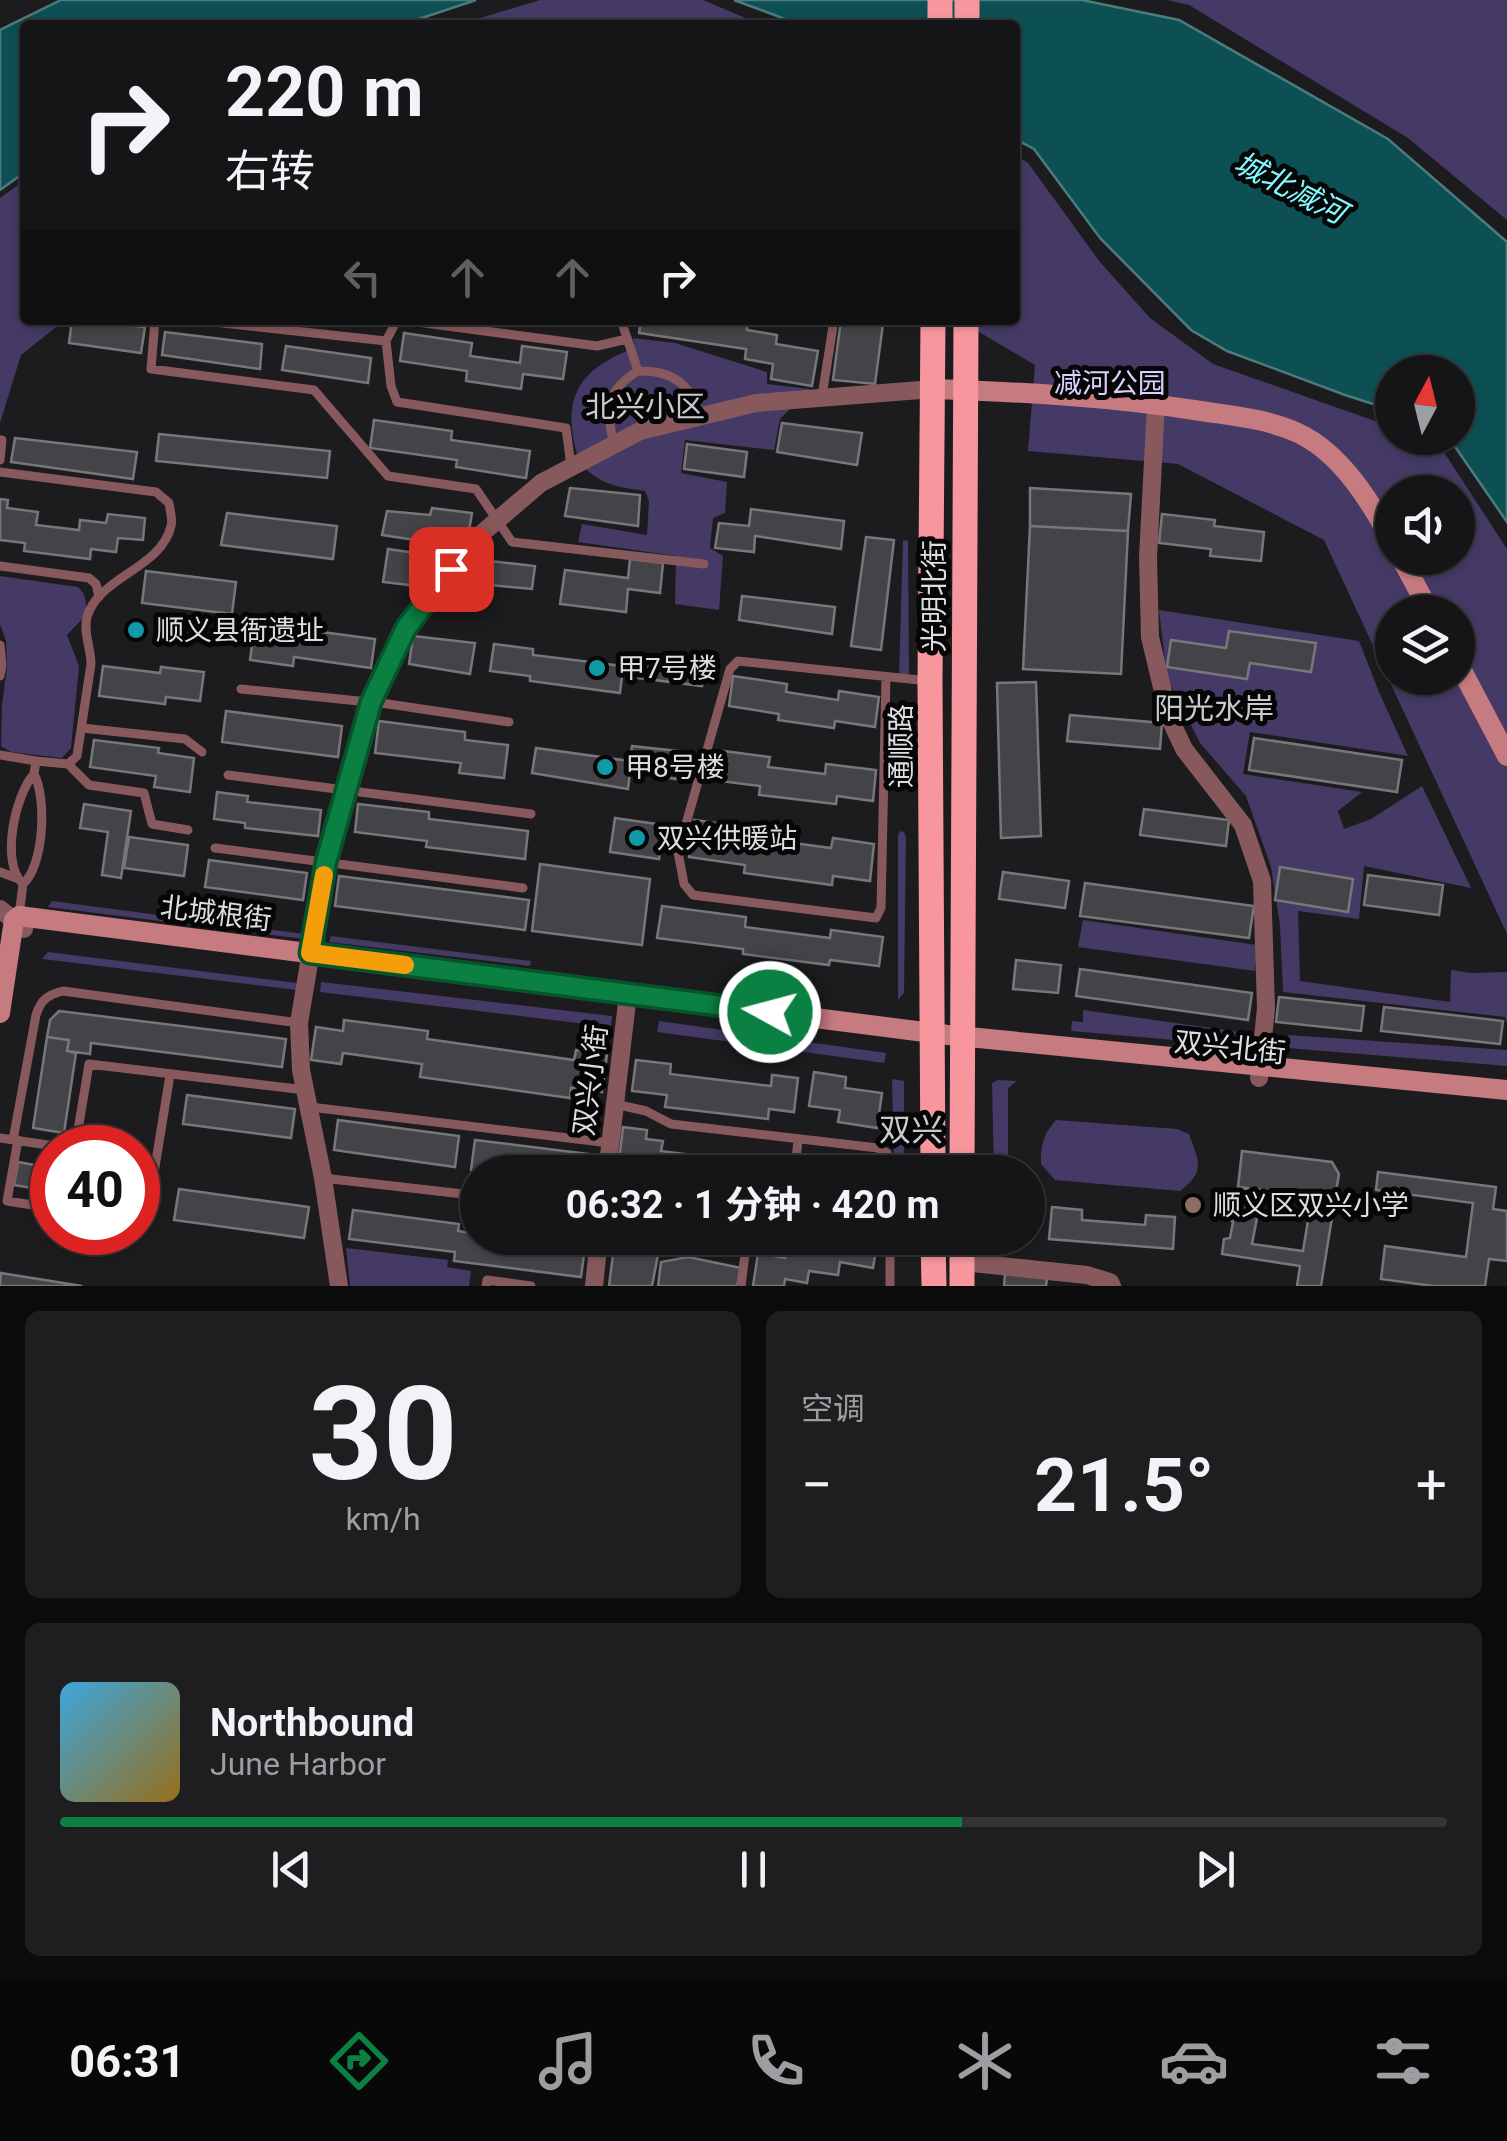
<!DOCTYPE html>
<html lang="zh">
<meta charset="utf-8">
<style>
body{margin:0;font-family:Roboto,"Noto Sans SC",sans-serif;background:#1e1d1f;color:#f1f3f6;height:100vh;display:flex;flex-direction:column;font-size:38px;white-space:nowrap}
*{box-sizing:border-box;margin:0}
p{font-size:32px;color:#9d9ea1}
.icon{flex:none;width:55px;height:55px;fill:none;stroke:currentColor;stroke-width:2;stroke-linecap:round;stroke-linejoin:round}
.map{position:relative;height:1286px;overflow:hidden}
.panel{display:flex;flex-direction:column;gap:25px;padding:25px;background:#0c0b0c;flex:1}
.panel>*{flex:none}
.banner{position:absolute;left:20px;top:20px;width:1000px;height:305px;border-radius:10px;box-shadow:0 2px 8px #0004,0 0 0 2px #343335;background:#151416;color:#f1f3f6;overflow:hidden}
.needle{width:65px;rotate:7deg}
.buttons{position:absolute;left:1375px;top:355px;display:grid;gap:20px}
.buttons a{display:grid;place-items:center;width:100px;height:100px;border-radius:50%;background:#151416;box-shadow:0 2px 8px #0004,0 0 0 2px #343335;font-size:50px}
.speed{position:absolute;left:30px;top:1125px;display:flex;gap:20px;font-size:50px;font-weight:700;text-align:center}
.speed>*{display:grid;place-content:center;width:130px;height:130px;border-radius:50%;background:#151416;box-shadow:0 2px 8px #0004,0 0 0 2px #343335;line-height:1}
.speed .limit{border:15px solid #d22;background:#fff;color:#111}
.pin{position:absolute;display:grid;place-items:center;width:85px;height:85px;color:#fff;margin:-42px;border-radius:20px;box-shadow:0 5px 15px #0006}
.me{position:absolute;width:110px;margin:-55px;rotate:277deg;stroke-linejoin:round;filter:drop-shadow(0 0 8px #0008)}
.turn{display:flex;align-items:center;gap:35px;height:210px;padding:0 40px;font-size:45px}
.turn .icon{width:130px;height:130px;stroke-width:2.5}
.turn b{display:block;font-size:70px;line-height:85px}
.lanes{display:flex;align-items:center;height:95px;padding:0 40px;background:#0003;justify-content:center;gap:50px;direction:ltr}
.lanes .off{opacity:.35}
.big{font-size:75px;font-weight:700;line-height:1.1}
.panel .card{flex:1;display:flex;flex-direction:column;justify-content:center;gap:15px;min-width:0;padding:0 35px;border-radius:15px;background:#1e1d1f}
.panel .dial{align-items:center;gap:0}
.dial b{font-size:130px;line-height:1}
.song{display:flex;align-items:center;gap:30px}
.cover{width:120px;height:120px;border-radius:15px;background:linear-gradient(135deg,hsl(200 70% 55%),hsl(40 70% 35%))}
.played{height:10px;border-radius:5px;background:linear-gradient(90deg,#0b8043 65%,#343335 65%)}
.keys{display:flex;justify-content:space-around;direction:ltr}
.heat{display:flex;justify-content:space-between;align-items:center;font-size:55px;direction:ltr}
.panel .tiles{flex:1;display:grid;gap:25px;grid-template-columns:1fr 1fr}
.card:last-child{grid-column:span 2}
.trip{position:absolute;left:460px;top:1155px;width:585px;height:100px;border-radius:50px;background:#151416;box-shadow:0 2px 8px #0004,0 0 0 2px #343335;font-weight:700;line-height:100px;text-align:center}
.tab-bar{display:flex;height:160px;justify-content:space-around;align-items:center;background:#080809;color:#9d9ea1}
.tab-bar .icon{width:70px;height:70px}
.tab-bar .selected{color:#0b8043}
.tab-bar b{font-size:45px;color:#f1f3f6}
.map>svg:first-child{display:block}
.green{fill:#443a65;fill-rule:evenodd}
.water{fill:#0d5053;stroke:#4c7b7d;stroke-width:2.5}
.building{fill:#444347;stroke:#77777b;stroke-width:2.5}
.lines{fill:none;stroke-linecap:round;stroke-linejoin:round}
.lane{stroke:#88595c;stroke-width:9}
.street{stroke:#88595c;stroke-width:18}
.secondary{stroke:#c67b80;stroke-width:20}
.primary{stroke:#f7969d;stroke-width:25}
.route-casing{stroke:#07532c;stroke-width:25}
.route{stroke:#0b8043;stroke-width:18}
.slow{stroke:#f59e0b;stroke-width:18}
.culture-dot{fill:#0f9aa8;stroke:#060607;stroke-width:4}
.education-dot{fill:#8d6e63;stroke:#060607;stroke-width:4}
.labels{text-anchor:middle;stroke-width:10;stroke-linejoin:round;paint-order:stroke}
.park-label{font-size:28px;fill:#d8d0ff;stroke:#060607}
.street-label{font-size:28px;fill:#dedee0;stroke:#060607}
.poi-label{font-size:28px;fill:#dedee0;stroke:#060607;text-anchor:start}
.water-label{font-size:30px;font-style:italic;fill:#82f9fe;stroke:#060607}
.neighbourhood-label{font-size:30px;fill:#cacace;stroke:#060607}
.quarter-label{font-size:32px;fill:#cacace;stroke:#060607}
</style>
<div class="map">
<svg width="1507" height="1286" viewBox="0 0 1507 1286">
<rect width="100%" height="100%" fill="#1c1b1e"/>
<path class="green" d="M540 0H703L762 25H457Z
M1167 0H1507V220L1408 138 1189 5Z
M1015 154 1028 163 1100 262 1150 318 1213 364 1392 427V438H1422L1438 443 1507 549V934L1324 540 1178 464 1028 451 1035 365 974 329V320H1015ZM1392 492H1458V558H1392ZM1392 612H1458V678H1392Z
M25 180V320H65L21 355 0 423V198Z
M633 338 675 343 767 372V384L810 389 780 419 774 450 685 440 681 473 727 482 725 513 713 518 710 548 723 556 719 610 675 604 676 556 578 542 582 524 647 535 649 501 645 491C627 488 609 487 593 475 581 467 577 456 574 442 563 389 588 366 634 348Z
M908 540 909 676 899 675 903 541Z
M0 576 78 587 84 594 88 613 67 635 79 666 71 748 62 758 11 752 1 746 2 705 7 666 6 641 0 624Z
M1159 610 1359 641 1379 692 1408 756 1250 732 1243 774 1362 792 1338 811 1344 829 1371 819 1422 786 1471 888 1364 866 1359 919 1298 911 1300 981 1450 1002 1451 970 1471 973 1507 972V1023L1505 1017 1283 992 1280 925 1271 867 1246 796 1200 743 1167 678Z
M900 831 904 832 906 837 904 993 898 1000V836Z
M52 901 304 934V939L48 907Z
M1083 920 1257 945 1255 971 1078 947Z
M331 936 531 961 530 966 329 942Z
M48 952 297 983 296 990 42 959Z
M321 982 612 1016 611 1027 320 992Z
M1083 1010 1254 1034 1253 1047 1071 1031 1072 1021 1083 1022Z
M659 1021 886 1053 884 1063 657 1032Z
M1288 1035 1507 1050V1066L1287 1048Z
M892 1079 904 1081V1172H894Z
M998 1080 1017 1081 1008 1088V1172H994L992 1083Z
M1056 1120 1177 1129 1189 1134C1199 1162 1206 1171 1180 1191L1055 1180 1041 1164C1041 1144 1043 1135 1056 1120Z
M346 1248 448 1260 447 1267 471 1271 469 1286H350Z"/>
<path class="water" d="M61 0H476L401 25H25V172L0 190V30Z
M734 0H1082L1179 20 1388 139 1507 242V522L1449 438H1458V372H1392V410L1345 395 1227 351 1191 330 1100 238 1034 149 1015 139V25H801Z"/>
<path class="building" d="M72 320 145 327 141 353 69 343Z
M641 320H748L747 330 777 335 776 344 818 351 812 386 771 379 773 364 745 359 746 349 639 333Z
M841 320 883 324 875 384 833 380Z
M165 332 262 344 260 369 162 355Z
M404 333 472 343 470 356 520 363 522 346 567 352 563 379 523 374 521 389 466 381 467 371 400 361Z
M286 346 371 358 368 383 282 370Z
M374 420 452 431 451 440 530 451 526 478 456 467 457 460 370 448Z
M782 423 862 433 857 465 777 452Z
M159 434 330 451 327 478 156 461Z
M15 438 137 452 133 479 11 462Z
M687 444 747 452 744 477 684 469Z
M570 488 640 495 638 526 565 516Z
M1030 488 1131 494 1128 531 1030 526Z
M0 499 8 500 7 508 38 512 36 525 79 530 80 520 106 523 108 514 145 518 143 540 118 538 116 552 91 549 90 559 24 551 25 543 0 540Z
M432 508 472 513 468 537 443 534 441 544 382 535 387 511 430 515Z
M751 509 844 521 841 549 755 536 754 552 715 548 719 523 749 526Z
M227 513 337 526 333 559 221 545Z
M1162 514 1215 520 1214 526 1264 532 1261 561 1210 556 1211 549 1159 543Z
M1030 526 1128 531 1121 674 1023 669Z
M866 537 894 540 881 650 851 646Z
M388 549 423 554 418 586 383 582Z
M472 559 535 566 532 589 469 583Z
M630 559 663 563 660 593 628 589 626 612 560 604 565 570 628 578Z
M146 571 236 582 232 614 142 603Z
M742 596 835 607 832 634 739 620Z
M292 628 375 639 371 668 294 657 293 666 250 660 254 631 291 636Z
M1229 631 1316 643 1311 672 1250 663 1247 679 1167 667 1171 640 1226 648Z
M413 636 475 643 470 674 409 664Z
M494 644 533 649V655L623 666 624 653 705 663 702 686 622 676 620 693 530 681V676L490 671Z
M103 666 160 673 161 667 204 672 200 701 166 697 165 704 99 696Z
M733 676 787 684 786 692 838 700 839 691 879 697 875 727 835 721 834 728 778 720 779 714 729 706Z
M1036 682 1041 836 1001 838 997 683Z
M226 711 342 726 338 757 222 742Z
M1070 715 1162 723 1160 749 1067 741Z
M379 721 465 732V740L508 745 504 778 459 773 461 763 375 753Z
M1254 738 1402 760 1397 792 1249 770Z
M94 740 159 748 158 753 194 758 190 792 154 787 156 776 90 767Z
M632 746 679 751 676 779 630 772 628 789 532 773 536 748 630 761Z
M716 750 770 757 768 767 825 774 826 764 876 770 873 801 837 796 836 804 759 795 760 786 712 780Z
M217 792 248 796 247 802 321 810 318 836 245 828V823L214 819Z
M84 804 131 811 121 878 102 875 108 832 80 828Z
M358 804 429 812V819L528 831 525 859 426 847 427 841 355 832Z
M1144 809 1229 820 1226 846 1140 835Z
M615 818 664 825 659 859 610 852Z
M694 820 750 827 749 837 831 848 833 838 874 844 870 881 833 876 832 885 744 873 745 865 689 857Z
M129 837 188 845 184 876 124 868Z
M209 860 307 873 303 900 205 887Z
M540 864 650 879 642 945 532 931Z
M1280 867 1353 879 1348 912 1275 900Z
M1003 872 1069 881 1065 908 999 899Z
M1368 875 1443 885 1439 915 1364 905Z
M339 876 529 900 525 930 335 906Z
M1085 883 1254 906 1249 938 1080 916Z
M662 906 746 917 745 927 830 938 831 930 883 937 879 966 830 960 829 965 743 954V949L657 938Z
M1016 960 1061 965 1058 993 1013 989Z
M1080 969 1252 993 1248 1020 1076 996Z
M1279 997 1364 1006 1361 1031 1276 1022Z
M1384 1007 1503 1021 1500 1044 1381 1031Z
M59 1011 286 1039 282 1067 91 1043 90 1054 67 1051 69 1040 47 1037 50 1020Z
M344 1020 428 1031 427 1039 574 1060 576 1050 607 1054 602 1092 571 1088 570 1098 420 1077 422 1064 343 1053 341 1064 311 1060 316 1027 343 1031Z
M47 1037 69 1040 67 1051 76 1053 64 1133 33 1128Z
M636 1060 671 1064 670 1074 771 1086 772 1075 798 1078 794 1112 769 1109 768 1119 665 1107 667 1095 632 1091Z
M814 1072 846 1077 845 1088 882 1093 877 1128 838 1122 840 1110 809 1106Z
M187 1095 295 1109 291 1138 183 1124Z
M338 1120 459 1136 455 1167 334 1150Z
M623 1127 647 1130 646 1139 663 1141 661 1151 786 1167 785 1172H635L636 1164 619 1161Z
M475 1140 597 1155 595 1172H489L471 1170Z
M1242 1151 1332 1162 1339 1174 1321 1286H1297L1300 1266 1222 1254 1224 1239 1230 1238 1233 1222 1222 1214 1224 1200 1238 1189 1262 1192 1252 1244 1303 1251 1312 1196 1238 1187Z
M846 1159 880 1163 879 1172H812L813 1167 844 1171Z
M18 1162 52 1168V1201L31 1197 32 1188 14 1185Z
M1378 1172 1496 1187 1493 1209 1507 1211V1261L1489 1259 1485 1286H1433L1381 1279 1385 1246 1466 1257 1473 1203 1376 1190Z
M179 1189 309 1207 304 1238 174 1220Z
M1052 1207 1082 1210V1220L1145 1225 1146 1215 1175 1217 1173 1249 1049 1239Z
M353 1210 459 1224 458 1231 478 1234V1238H510L585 1247 581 1277 454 1261 455 1252 349 1239Z
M615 1238H709L707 1254 676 1252 658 1255 652 1286H609Z
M812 1238 844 1241 845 1238H878L873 1268 840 1262 838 1275 809 1271 807 1283 785 1279 784 1286H753L758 1253 785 1258 787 1245 810 1249Z
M688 1257 741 1268 737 1286H658L661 1262Z
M1 1273 82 1286H0Z
M1005 1274 1047 1278 1046 1286H1004Z"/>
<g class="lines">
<path class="lane" d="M155 320 151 369 314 390 388 476 476 489 512 542 704 564
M196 320 386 341 397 320
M402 320 597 346 627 339
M386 341 391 386 397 402 566 428 571 466
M638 371C672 370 691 384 701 417
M822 396 834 320
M0 440H2L0 460
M614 444C605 410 606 390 638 371L621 320
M0 472 156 492 169 503C170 511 173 519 171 526 161 569 99 576 87 617 83 632 91 649 91 664L77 756 68 764 36 761 34 774
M0 566 89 578 96 584 99 597
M0 645 2 665 0 676
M886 677 881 908 876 918 693 895 684 884 678 852 730 669 738 661 929 681
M241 689 388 704 509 722
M82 728 185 739 202 752
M0 755 36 761
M68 764 89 785 144 793 152 824 188 830
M228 775 531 814
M215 848 523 888
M0 872 16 878
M19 916 23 884C44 866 47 798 34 774 15 795 0 863 23 884
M615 1104 646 1111 671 1124 878 1148 887 1153 890 1172
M310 1107 610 1143
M0 1138 68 1148
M13 1140 36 1015C41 1000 47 995 63 991L299 1023
M18 1140 7 1201 52 1208
M75 1148 89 1064 305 1090
M795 1172 798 1139
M323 1178 463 1194 478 1201
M138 1220 146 1222 170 1075
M890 1238V1286
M486 1286 487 1280 531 1286
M741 1286 747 1238"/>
<path class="street" d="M1156 404 1148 557 1150 637 1169 717 1184 749 1243 825 1262 881 1266 1008 1259 1078
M0 909 24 929
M607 1172 628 994
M962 1262 1087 1275 1110 1282 1112 1286
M339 1286 323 1178 301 1070 299 1023 326 862 371 702 406 628 474 540 541 483 640 431 756 403 933 389
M594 1286 599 1238"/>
<path class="secondary" d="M933 389C1022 392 1112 397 1201 411 1233 416 1268 419 1298 433 1341 453 1371 502 1392 542
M1401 558 1430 612
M1458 663 1507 756
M0 1013 14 920 19 916 948 1035 1507 1090"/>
<path class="primary" d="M940 25V0
M967 25V0
M933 1172 930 681 933 320
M962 1172 966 320
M933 1238 934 1286
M962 1238V1286"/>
</g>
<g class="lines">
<defs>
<path id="route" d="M451 569 406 628 371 702 326 862 310 953 770 1012"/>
</defs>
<use href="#route" class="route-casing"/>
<use href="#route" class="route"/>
<path class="slow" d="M324 875 310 953 405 965"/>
</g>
<g class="culture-dot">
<circle cx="136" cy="630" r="10"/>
<circle cx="597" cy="668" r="10"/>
<circle cx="605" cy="767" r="10"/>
<circle cx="637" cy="838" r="10"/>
</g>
<circle class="education-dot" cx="1193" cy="1205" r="10"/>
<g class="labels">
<g class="park-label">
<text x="1110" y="393">减河公园</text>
</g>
<g class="street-label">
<text transform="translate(934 596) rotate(-90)" y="10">光明北街</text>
<text transform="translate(901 746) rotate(-90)" y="10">通顺路</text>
<text transform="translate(216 913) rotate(7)" y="10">北城根街</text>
<text transform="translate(1230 1047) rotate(6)" y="10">双兴北街</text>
<text transform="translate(590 1080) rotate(-83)" y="10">双兴小街</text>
</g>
<g class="poi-label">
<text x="156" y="640">顺义县衙遗址</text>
<text x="617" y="678">甲7号楼</text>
<text x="625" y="777">甲8号楼</text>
<text x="657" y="848">双兴供暖站</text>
<text x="1213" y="1215">顺义区双兴小学</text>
</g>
<g class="water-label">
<text transform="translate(1290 188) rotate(27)" y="10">城北减河</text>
</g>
<g class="neighbourhood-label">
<text x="645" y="417">北兴小区</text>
<text x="1214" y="719">阳光水岸</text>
</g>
<g class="quarter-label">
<text x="911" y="1141">双兴</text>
</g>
</g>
</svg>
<div class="buttons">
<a><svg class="needle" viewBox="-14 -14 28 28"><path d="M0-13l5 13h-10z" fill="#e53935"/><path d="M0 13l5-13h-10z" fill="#9d9ea1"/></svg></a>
<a><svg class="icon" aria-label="sound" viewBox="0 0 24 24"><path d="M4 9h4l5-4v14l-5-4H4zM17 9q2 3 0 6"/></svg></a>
<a><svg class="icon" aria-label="layers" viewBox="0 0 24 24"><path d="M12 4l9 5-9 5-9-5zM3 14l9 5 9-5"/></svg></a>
</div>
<div class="speed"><div class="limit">40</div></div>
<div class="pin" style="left:451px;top:569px;background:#d93025"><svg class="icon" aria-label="arrive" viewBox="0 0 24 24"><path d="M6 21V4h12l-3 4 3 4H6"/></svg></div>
<svg class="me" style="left:770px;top:1012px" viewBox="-20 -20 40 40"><circle r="17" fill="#0b8043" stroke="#fff" stroke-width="3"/><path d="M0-11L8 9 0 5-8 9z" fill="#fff"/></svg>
<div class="trip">06:32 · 1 分钟 · 420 m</div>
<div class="banner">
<div class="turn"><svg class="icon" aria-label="right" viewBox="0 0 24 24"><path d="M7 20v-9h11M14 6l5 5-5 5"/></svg><div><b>220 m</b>右转</div></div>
<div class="lanes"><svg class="icon off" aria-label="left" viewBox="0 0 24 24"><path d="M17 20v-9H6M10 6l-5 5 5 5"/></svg><svg class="icon off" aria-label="ahead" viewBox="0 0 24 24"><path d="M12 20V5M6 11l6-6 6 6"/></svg><svg class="icon off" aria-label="ahead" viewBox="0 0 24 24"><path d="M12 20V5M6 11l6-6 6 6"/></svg><svg class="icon" aria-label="right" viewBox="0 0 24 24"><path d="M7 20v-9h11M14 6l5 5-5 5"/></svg></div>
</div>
</div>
<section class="panel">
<div class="tiles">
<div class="card dial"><b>30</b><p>km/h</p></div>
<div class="card"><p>空调</p>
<div class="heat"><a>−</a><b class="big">21.5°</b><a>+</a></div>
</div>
<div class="card">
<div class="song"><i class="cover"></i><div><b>Northbound</b><p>June Harbor</p></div></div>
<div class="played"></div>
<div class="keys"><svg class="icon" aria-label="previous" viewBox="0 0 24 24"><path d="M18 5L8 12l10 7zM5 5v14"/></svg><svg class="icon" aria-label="pause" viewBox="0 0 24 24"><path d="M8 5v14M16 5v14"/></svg><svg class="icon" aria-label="next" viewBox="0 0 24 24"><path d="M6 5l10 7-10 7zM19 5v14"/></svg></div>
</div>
</div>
</section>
<nav class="tab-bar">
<b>06:31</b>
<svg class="icon selected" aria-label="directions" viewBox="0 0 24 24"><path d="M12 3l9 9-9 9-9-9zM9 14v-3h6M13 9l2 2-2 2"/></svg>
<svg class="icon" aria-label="music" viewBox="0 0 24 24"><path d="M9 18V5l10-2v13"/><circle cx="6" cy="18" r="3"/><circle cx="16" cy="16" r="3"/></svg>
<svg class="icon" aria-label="phone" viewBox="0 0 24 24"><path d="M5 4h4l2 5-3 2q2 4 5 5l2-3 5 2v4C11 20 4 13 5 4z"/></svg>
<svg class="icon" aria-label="climate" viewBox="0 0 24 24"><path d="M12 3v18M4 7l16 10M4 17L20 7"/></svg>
<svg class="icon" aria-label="car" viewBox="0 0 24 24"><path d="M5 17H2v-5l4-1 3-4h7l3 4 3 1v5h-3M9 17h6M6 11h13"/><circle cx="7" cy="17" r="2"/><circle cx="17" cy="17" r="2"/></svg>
<svg class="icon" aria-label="filters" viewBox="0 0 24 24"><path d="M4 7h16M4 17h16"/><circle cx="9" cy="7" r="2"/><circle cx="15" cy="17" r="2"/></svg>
</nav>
